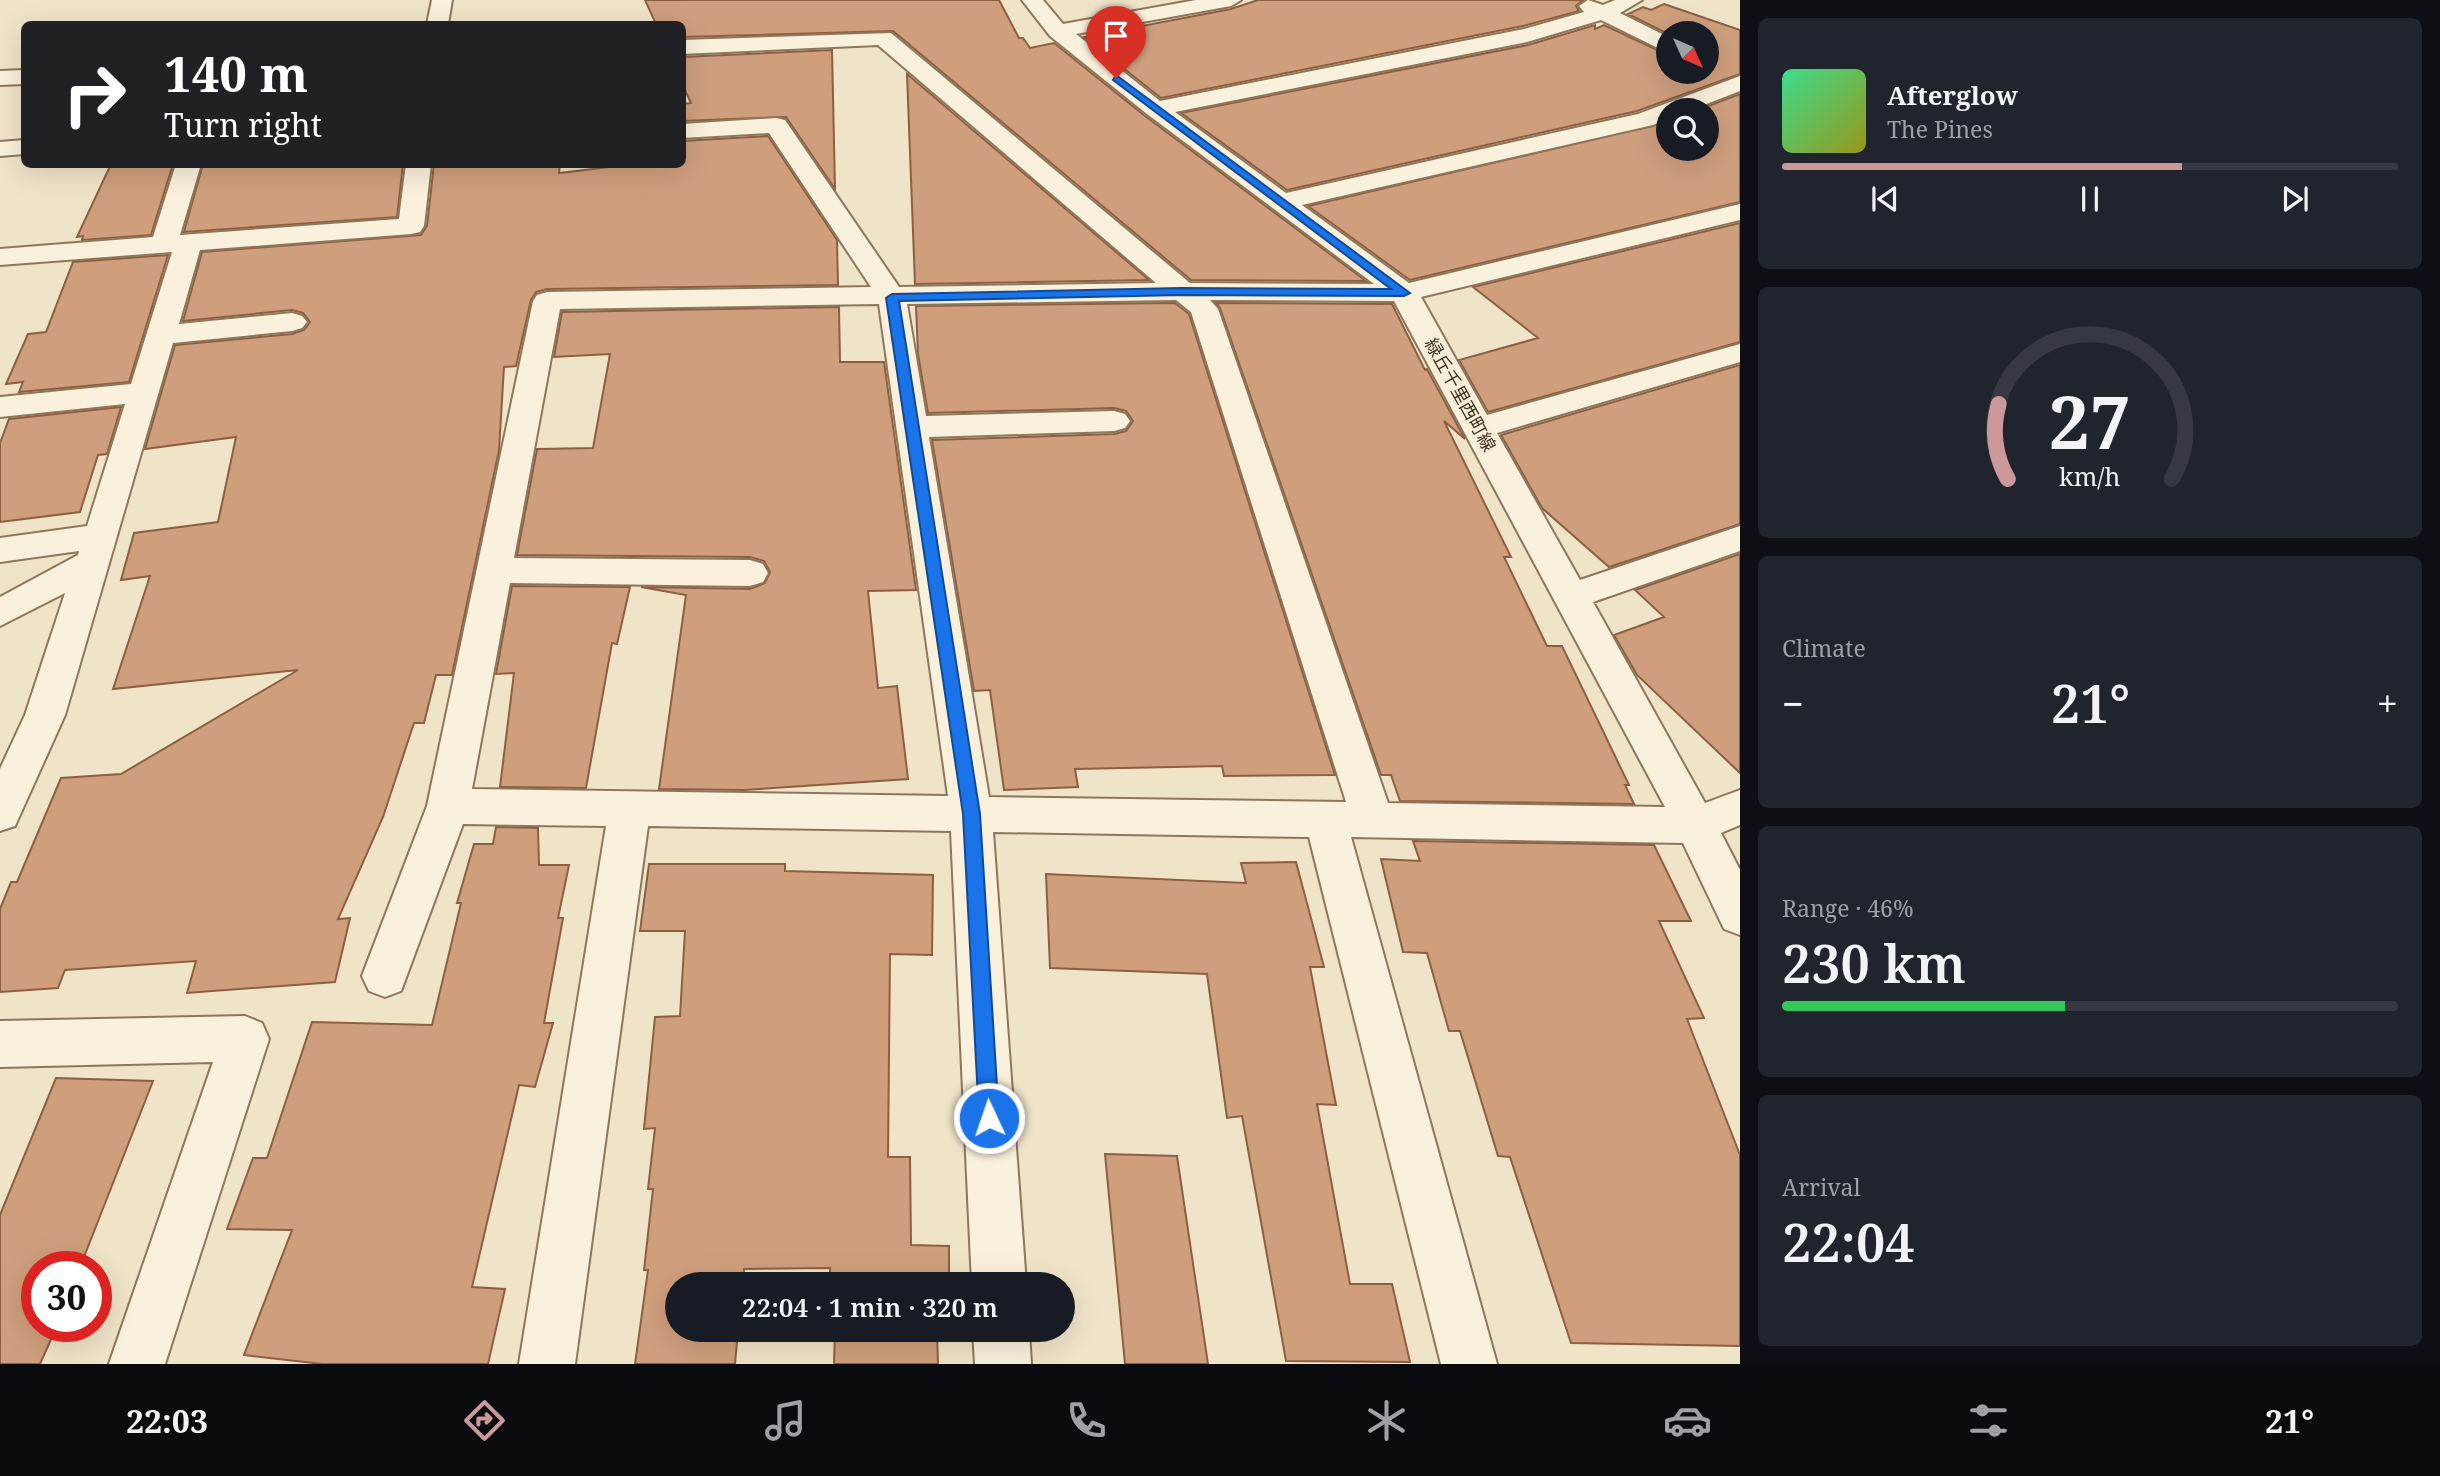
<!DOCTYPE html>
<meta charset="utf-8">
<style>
body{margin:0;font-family:"Noto Serif","Noto Sans JP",serif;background:#20242c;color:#f1f3f6;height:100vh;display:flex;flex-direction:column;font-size:26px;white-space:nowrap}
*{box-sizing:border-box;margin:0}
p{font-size:23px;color:#9ea1a6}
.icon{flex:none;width:38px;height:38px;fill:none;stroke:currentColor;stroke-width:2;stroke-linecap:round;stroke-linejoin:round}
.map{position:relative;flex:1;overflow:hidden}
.sheet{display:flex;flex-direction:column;gap:18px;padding:18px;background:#0d0f14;width:700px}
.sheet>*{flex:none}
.hud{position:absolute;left:21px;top:21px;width:665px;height:147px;border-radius:10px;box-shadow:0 7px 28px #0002;background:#202124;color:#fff;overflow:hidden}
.needle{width:46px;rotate:135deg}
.tools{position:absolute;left:1656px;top:21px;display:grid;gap:14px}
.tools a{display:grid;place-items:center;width:63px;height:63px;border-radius:50%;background:#171b24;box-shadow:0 7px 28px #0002;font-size:35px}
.speed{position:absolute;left:21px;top:1251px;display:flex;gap:14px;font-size:35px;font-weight:700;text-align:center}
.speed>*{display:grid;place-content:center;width:91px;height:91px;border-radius:50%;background:#171b24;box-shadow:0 7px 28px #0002;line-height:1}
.speed .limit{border:10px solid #d22;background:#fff;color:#111}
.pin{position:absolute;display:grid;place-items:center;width:60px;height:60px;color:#fff;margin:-72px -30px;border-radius:50% 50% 50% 0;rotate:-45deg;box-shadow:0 0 7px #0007}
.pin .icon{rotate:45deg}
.me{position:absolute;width:77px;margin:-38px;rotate:357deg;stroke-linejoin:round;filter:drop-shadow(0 0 5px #0008)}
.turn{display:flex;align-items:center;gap:24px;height:147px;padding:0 28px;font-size:32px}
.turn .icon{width:91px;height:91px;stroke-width:2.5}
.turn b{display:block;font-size:49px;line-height:60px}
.big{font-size:52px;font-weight:600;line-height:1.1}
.sheet .card{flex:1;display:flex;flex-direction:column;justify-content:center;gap:10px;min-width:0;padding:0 24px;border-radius:10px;background:#20242c}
.sheet .dial{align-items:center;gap:0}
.dial svg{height:182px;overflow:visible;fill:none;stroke:#363941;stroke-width:7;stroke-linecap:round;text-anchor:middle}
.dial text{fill:#f1f3f6;stroke:none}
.song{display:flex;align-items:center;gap:21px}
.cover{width:84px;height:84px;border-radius:10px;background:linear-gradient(135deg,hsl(150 70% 55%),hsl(60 70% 35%))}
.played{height:7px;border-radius:4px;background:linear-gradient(90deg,#cc999b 65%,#363941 65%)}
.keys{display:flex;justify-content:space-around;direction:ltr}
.heat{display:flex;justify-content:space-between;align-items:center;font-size:38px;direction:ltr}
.charge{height:10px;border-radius:5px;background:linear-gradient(90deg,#34c759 46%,#363941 0)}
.trip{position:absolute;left:665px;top:1272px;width:410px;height:70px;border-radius:35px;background:#171b24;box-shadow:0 7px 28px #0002;font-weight:600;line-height:70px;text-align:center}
.tab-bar{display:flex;height:112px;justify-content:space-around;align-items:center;background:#090b0e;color:#9ea1a6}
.tab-bar .icon{width:49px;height:49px}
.tab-bar .on{color:#cc999b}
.tab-bar b{font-size:32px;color:#f1f3f6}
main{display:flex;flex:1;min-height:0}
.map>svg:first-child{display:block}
.building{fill:#cf9f7d;stroke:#8d5f41;stroke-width:2}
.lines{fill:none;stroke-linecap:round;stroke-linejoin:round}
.minor-casing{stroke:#8d765c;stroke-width:4}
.minor{fill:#faf1dc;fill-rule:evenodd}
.route{fill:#1a73e8;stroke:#114b97;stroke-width:2}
.labels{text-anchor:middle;stroke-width:7;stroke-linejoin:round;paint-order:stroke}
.street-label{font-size:18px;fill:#3d2e20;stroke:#f7eed8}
</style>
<main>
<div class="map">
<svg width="1740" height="1364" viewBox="0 0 1740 1364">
<rect width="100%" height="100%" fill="#f0e4c8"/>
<path class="building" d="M645 0H999L1019 38H1023L1030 48 1054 43 1145 116 1366 281 1191 280 893 31 682 37V24H656Z
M1258 0H1583L1576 6 1579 11 1523 26 1161 98 1084 37 1231 9Z
M1664 4 1740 30V74L1637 111 1287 190 1181 113 1528 45 1595 25V29L1604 25 1668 55V72H1706V33L1668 34 1628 14 1643 7 1651 10Z
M832 50 835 189 786 117 682 121V104L691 103 682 84V57Z
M907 74 1149 280 915 284Z
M1740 94V202L1410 280 1308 206 1668 122V149H1706V110H1698Z
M768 136 837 240 838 285 547 289 536 292 531 300 516 366 504 367 499 450 452 675H436L424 723H414L383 817 338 919 350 918 335 982 187 993 196 961 65 970 58 988 0 992V909L11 882H17L61 778 121 774 298 670 113 689 150 576 121 580 134 533 218 522 236 437 145 449 175 345 292 334 304 330 310 322 303 313 292 310 183 321 202 252 421 235 427 226 434 164H560L559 173 634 164H682V141Z
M111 164H173L151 235 82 240 83 236 77 237Z
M203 164H403L397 217 184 232Z
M1740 223V342L1488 412 1459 360 1538 338 1473 287Z
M168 255 129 382 19 392 23 382 6 384 28 334 46 332 73 262Z
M1175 303 1189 314 1335 775 1224 776 1222 766 1075 769 1078 787 1004 790 990 690 974 691 932 440 1114 434 1126 431 1133 421 1126 411 1114 408 928 413 918 354 916 306Z
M1216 303 1392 304 1425 370 1427 369 1465 439 1444 421 1511 557H1504L1547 646H1562L1629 785H1625L1634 804 1400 801 1391 775H1381L1220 308Z
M839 307 840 362H884L916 590 868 591 878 688 897 686 908 779 744 790 659 789 686 595 641 587 750 589 765 583 770 572 764 561 750 557 517 555 537 449 593 448 610 354 554 357 562 312Z
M1740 365V524L1609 567 1542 508 1501 435Z
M121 407 107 454 98 455 80 512 0 522V443L9 419Z
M1740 554V773L1637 675 1614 635 1664 617 1635 590Z
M512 586 630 587 617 644 612 643 586 788 500 787 514 673 496 674Z
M496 827 538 828 539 865H569L558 918H563L544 1023H553L535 1087 519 1085 472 1287 505 1289 488 1364H322L244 1355 292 1230 227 1229 253 1158H267L312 1022 432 1025 461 903H457L474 844H493Z
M1413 841 1654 845 1691 921H1659L1704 1018 1687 1019 1740 1155V1346L1571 1343 1510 1157 1498 1156 1460 1031H1449L1427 953 1403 952 1381 859 1420 861Z
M1296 862 1324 967H1310L1336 1105 1317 1104 1350 1284H1392L1410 1362 1286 1361 1242 1116 1227 1118 1207 974 1050 968 1046 874 1246 883 1241 863Z
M649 864H785V871L933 875 932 955 890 954 888 1157H910L911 1245 949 1246V1284H830V1268L744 1269 743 1284H677V1330H738L735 1364H635L648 1270H644L653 1189H648L655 1128 644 1129 655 1017 680 1016 685 931H640Z
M56 1078 153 1081 80 1267H37V1326H57L40 1364H0V1215Z
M1105 1154 1177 1156 1208 1364H1125Z
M835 1330H937L938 1364H834Z"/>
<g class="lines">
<defs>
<path id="minor" d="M432 0H452L448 24H427Z
M1022 0H1043L1063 24 1196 0H1241L1231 6 1076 34 1160 101 1524 29 1584 12 1579 6 1588 0 1603 5 1615 0H1642L1620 13 1668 37V53L1601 20 1527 42 1175 112 1286 193 1638 114 1740 76V91L1691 110H1668V119L1653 125 1302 205 1409 283 1740 204V220L1421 297 1487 415 1740 344V362L1497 433 1580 580 1740 526V551L1593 602 1705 803 1740 790V825L1721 833 1740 870V935L1724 929 1683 843 1351 837 1497 1364H1441L1309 837 993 832 1026 1284H972L951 831 648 826 575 1364H519L606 826 463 824 401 991 385 997 369 991 362 976 427 806 533 301 537 295 547 292 871 287 769 133 682 138V124L776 118 785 120 899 287 1156 283 878 45 682 54V40L891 33 1190 283 1374 284 1147 114 1050 36ZM1176 300 1191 312 1346 802 989 797 929 437 1114 431 1125 428 1130 421 1125 414 1114 411 926 416 907 304ZM1210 300 1394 301 1665 807 1388 803 1218 309ZM879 304 948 796 472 789 510 583 750 586 763 582 768 573 763 564 750 560 514 558 560 309Z
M24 70V84L0 85V71Z
M24 140V154L0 156V142Z
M176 164H201L180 235 399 219 406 164H431L424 226 420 232 411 234 200 250 179 324 292 313 302 316 307 322 302 328 292 331 173 343 65 715 15 826 0 831V769L25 715 65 593 0 626V597L78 555 79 551 0 562V538L87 526 125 404 0 417V397L131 384 172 252 0 265V249L153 237Z
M245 1016 262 1023 269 1039 165 1364H109L213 1062 0 1067V1021Z
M973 1330H1029L1031 1364H975Z"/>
</defs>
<use href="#minor" class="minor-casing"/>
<use href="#minor" class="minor"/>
</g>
<path class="route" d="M1116 75 1410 293 1404 296 1181 295 899 301 980 814 999 1118 996 1126 989 1129 982 1126 979 1118 963 814 886 298 892 294 1181 288 1391 289 1113 80Z"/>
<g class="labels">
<g class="street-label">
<text transform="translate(1460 395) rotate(61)" y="6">緑丘千里西町線</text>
</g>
</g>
</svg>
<div class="tools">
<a><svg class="needle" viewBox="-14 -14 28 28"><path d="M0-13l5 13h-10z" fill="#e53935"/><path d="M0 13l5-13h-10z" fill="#9ea1a6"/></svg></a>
<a><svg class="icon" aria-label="search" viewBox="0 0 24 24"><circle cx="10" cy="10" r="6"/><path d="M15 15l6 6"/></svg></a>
</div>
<div class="speed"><div class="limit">30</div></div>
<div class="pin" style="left:1116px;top:78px;background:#d93025"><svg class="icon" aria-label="arrive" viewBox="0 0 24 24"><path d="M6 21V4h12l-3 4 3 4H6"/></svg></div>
<svg class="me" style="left:989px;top:1118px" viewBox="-20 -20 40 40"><circle r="17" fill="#1a73e8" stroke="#fff" stroke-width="3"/><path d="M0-11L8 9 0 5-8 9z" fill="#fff"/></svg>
<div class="trip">22:04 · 1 min · 320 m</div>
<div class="hud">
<div class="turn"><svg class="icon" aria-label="right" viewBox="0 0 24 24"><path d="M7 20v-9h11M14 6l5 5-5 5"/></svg><div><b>140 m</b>Turn right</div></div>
</div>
</div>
<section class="sheet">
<div class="card">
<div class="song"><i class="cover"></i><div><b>Afterglow</b><p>The Pines</p></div></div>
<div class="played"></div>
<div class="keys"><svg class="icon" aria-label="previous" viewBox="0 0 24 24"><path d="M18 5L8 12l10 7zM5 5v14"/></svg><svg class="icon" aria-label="pause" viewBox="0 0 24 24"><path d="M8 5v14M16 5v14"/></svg><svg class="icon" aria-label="next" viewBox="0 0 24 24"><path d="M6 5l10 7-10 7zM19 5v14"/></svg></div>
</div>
<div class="card dial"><svg viewBox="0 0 100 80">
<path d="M14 69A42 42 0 1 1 86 69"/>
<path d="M14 69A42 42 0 0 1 10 36" stroke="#cc999b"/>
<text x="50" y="56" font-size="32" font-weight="700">27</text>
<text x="50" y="72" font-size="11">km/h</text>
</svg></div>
<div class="card"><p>Climate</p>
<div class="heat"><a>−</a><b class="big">21°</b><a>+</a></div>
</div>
<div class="card"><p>Range · 46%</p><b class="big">230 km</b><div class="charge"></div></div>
<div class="card"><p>Arrival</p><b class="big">22:04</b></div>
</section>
</main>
<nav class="tab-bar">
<b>22:03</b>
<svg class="icon on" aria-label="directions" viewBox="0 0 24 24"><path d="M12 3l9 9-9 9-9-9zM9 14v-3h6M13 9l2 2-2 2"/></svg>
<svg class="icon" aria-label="music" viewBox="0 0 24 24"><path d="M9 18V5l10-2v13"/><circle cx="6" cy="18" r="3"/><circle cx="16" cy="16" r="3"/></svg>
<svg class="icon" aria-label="phone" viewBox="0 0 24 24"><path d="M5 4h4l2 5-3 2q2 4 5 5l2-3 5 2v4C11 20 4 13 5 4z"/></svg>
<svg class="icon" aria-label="climate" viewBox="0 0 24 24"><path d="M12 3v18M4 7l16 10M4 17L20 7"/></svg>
<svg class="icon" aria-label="car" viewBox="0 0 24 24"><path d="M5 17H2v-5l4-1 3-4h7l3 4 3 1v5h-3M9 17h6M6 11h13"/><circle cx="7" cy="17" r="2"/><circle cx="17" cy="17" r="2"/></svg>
<svg class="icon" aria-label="filters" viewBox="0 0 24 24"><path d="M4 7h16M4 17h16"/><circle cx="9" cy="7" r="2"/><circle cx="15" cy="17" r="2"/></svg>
<b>21°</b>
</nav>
